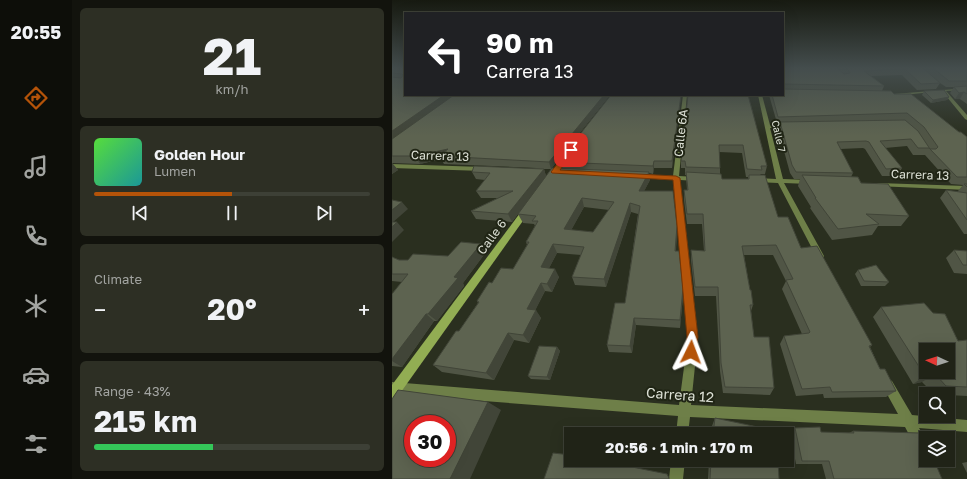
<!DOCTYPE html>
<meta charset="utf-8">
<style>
body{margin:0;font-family:"Golos Text",sans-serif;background:#2d2f24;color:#f1f3f6;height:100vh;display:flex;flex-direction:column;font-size:15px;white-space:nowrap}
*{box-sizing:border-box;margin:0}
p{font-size:13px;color:#a2a4a1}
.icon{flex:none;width:22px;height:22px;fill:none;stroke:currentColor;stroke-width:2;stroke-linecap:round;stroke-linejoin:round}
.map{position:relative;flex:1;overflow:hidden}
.panel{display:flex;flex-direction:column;gap:8px;padding:8px;background:#12130d;width:320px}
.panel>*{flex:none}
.hud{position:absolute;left:12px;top:12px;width:380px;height:84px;border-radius:0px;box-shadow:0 4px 16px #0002,0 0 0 1px #3d4036;background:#202124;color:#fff;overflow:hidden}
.needle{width:26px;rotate:273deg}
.controls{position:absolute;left:527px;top:343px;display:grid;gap:8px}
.controls a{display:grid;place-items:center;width:36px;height:36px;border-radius:0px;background:#202317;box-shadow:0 4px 16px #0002,0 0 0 1px #3d4036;font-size:20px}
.speed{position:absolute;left:12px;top:415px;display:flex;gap:8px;font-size:20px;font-weight:700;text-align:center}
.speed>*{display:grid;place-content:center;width:52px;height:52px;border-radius:50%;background:#202317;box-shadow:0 4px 16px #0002,0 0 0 1px #3d4036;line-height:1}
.speed .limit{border:6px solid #d22;background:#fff;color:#111}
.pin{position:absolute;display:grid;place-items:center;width:34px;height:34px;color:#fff;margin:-17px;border-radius:8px;box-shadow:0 2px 6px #0006}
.me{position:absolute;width:44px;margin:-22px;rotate:3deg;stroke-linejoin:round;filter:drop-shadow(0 0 3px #0008)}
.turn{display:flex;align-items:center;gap:14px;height:84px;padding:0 16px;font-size:18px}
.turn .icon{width:52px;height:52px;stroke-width:2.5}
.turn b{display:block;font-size:28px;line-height:34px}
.big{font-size:30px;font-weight:700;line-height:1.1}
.panel .tile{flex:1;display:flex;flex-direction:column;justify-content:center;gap:6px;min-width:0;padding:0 14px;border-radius:6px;background:#2d2f24}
.panel .dial{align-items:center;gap:0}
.dial b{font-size:52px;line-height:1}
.song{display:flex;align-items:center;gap:12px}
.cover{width:48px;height:48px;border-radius:6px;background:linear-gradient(135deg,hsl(110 70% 55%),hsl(180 70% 35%))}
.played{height:4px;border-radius:2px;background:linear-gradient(90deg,#b45309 50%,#3d4036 50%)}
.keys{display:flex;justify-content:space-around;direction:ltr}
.heat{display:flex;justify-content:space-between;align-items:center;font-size:22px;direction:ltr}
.charge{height:6px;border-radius:3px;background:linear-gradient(90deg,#34c759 43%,#3d4036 0)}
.trip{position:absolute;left:172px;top:427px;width:230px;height:40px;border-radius:0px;background:#202317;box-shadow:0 4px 16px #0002,0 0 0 1px #3d4036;font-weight:700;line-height:40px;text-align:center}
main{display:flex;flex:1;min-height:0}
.tab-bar{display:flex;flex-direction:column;width:72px;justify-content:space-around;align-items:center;background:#0d0e09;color:#a2a4a1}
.tab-bar .icon{width:28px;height:28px}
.tab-bar .current{color:#b45309}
.tab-bar b{font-size:18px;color:#f1f3f6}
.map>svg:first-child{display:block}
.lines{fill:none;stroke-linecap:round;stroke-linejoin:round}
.street{fill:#6e7f48;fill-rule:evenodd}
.secondary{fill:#92ad53;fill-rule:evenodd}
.wall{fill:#505545;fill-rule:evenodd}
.shaded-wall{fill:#414538}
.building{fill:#5d6350;stroke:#414538;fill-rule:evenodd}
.route{fill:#b45309;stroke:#753606}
.labels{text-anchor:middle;stroke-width:4;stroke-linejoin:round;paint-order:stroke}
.far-street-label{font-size:10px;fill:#dce0d5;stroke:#202515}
.street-label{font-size:12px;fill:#dce0d5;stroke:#202515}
.near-street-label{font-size:14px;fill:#dce0d5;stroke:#202515}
</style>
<main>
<nav class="tab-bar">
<b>20:55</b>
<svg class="icon current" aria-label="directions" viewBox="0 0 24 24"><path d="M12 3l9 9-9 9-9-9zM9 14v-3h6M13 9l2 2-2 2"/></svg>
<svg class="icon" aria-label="music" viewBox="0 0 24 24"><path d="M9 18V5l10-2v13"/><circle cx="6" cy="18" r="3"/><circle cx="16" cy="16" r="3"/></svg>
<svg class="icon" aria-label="phone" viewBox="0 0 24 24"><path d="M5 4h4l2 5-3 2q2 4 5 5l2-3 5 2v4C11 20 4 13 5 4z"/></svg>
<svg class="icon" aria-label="climate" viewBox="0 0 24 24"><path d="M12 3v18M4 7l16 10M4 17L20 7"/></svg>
<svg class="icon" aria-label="car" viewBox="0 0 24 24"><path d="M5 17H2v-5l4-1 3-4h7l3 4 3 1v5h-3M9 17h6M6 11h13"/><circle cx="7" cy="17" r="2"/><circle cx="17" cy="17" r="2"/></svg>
<svg class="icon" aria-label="filters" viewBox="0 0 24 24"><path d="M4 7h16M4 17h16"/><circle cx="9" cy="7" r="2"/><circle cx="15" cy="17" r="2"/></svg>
</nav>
<section class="panel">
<div class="tile dial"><b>21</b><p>km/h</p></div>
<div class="tile">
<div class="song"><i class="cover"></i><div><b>Golden Hour</b><p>Lumen</p></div></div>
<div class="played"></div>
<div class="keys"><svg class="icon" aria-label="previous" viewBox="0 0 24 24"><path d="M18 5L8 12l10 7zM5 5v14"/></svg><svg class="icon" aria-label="pause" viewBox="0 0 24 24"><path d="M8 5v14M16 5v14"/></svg><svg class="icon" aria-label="next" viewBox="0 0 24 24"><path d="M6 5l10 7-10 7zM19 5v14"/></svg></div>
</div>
<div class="tile"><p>Climate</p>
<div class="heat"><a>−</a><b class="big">20°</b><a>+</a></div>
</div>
<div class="tile"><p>Range · 43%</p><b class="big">215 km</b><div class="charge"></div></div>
</section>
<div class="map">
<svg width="575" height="479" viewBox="0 0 575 479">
<rect width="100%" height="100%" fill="#2a2f1f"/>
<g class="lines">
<path class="street" d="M575 88V90L554 91 575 115V120L573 119 550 91 502 96 500 95 502 94Z
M291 95H295L287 176 305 177 308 179 305 181 288 180 306 337 299 405 506 414 490 385 492 381 496 379 500 381 520 415 575 420V432L527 428 534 439V459L529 457 513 427 298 417 296 434H284L286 416 0 394V382L287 405 296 337 281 180 247 178 244 176 247 174 281 176Z
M366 95H370L378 125 397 124 400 126 397 128H378L391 179 417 180 420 182 417 184 392 183 432 256 431 258H425L386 183 364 182 361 180 364 178 384 179Z
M0 164 91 167 94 169 91 171 0 168Z
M486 183 575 186V190L484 186 483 185Z
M279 460H293L291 479H277Z"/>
<path class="secondary" d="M131 209H134L138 211 4 399 0 401V385Z"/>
</g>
<path class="wall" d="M0 68H13V95H218L159 169H152L154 176 120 222 84 219 79 211 106 198H89L84 191 93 180 84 179 80 172 144 168 52 164 49 159 28 164 0 163 6 170 0 174Z
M391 68H575V104L568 99H563L558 93 562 87H554L548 83 544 89 525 90 510 75 479 76 492 86 490 91 502 94 575 137V234H572L548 198 554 190 566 192V191L571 185 559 184 533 155H521L515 146 493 148 510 168 505 176H490L473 149 471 148 448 149 461 173 459 177 469 183 517 216 509 226H486L480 235 440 240 418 208 419 207 406 186 408 179H402L398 173 386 129 388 123H385L377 95H391Z
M532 91 557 97 555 100 539 103 530 95Z
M219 95H289L280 168H262L261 174 257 173 258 180 252 191 285 226 284 251 291 296 288 328 244 325 240 353 217 352 215 345 233 303 246 214 239 212 214 287 183 285 180 277 189 255 165 253 157 268 167 277 160 292 153 291 143 310 149 318 137 343 122 340 102 380 50 372 41 365 67 331 86 303 85 301 100 283 121 269 135 245 134 242 143 226 142 224 131 223 126 214 168 168 166 162ZM192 207 217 210 201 232 179 230Z
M296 95 375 166 373 174H369L368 175 386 217 480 345 478 347 488 369 504 391 494 397 432 398 431 394 404 396 388 344 392 336 410 334 390 289 394 281 381 255H352L358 290 361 305 359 311 362 337 382 388 378 395 331 393 328 371 324 296H303L299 260V250L312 251 310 224H295L292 200V190H295L294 175H293V168H289V161ZM327 152 350 153 354 177H356V179H330L328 174V168Z
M562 250 575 251V274L562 273 554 258Z
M94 252 71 283 72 286 45 321H42L10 367 0 366V294L10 282 0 281V257L7 260H16Z
M466 270 497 282 493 286H469L463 274Z
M489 307 566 341 575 340V396L556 395V394L541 393 530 382 521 384 481 317Z
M165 347 168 351 158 380 139 379 136 376Z
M323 418 385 434H320V426Z
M403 428 429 432 457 433 461 431 550 479H434L430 464H404L398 433Z
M317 460H386L387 479H316Z
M575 462V473L570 463Z"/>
<path class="shaded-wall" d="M572 92 568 99H563L567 93Z
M52 95H65L0 141V131Z
M212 95H218L159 169 157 162Z
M289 95 280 168V161Z
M557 97 555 100 539 103 541 100Z
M56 149 47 156 49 159 28 164 23 156Z
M262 161V168L261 174V166Z
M0 163 6 170 0 174Z
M152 169 154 176 120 222 116 214Z
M257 172 258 180 248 199 247 191Z
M190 198 192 207 175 238 172 229Z
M10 202 16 209 0 223V210Z
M238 203 239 212 214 287 212 279Z
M5 222 12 230 0 242V227Z
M285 226V234L283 260V251Z
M89 244 94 252 71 283 72 286 45 321 36 314 62 277Z
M161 244 165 253 153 276 149 267Z
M163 269 167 277 160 292 155 284Z
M149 283 153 291 140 317 135 309Z
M291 288V296L288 328V320Z
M144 310 149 318 137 343 131 335Z
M34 314 42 321 10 367 0 361V359Z
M242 318 244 325 240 353 238 346Z
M116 333 122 340 102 380 94 373Z
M165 347 168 351 158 380 155 377Z
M543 374 530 382 521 384 533 376Z
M96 402 109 410 78 479H58Z"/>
<path class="building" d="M0 68H13V95H52L0 131V77L9 78 11 75 10 74 0 73Z
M391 68H445L452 74 458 73 457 71 454 68H531L548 83 529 84 513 69 472 71 492 86 392 84 391 86Z
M541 68H575V81H557Z
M391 86 392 89 499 91 502 94H519L567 132H569L575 137V177H565L537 148H526L519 139 488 141 510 168 494 169 477 142 474 141 445 142 461 173 404 172 400 165 388 122 513 120 526 131 538 149H544L546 147 532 127 515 113 386 117 380 95H391Z
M575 86V94L572 92 567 93 562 87Z
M552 90 557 97 541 100 532 91Z
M62 95H212L157 162 47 156 56 149 23 156H0V139Z
M219 95H289L280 161H262L261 166 166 162Z
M296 95H356L375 166H369L370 170 355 169 351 145H327L328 168 294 167 293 161H289Z
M82 166 152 169 116 214 79 211 121 191H84L98 173 80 172Z
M160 168 257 172 247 191H281L285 226 283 251H287L291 288 288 320 242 318 238 346 215 345 223 303H233L248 206 238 203 212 279 180 277 192 247 161 244 149 267 163 269 155 284 149 283 135 309 144 310 131 335 116 333 94 373 41 365 64 331H67L87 302 85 301 97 282 100 283 109 268 121 269 137 242H134L146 221H140L144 216 126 214ZM190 198 222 202 201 232 172 229Z
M294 172 329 174 330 179H357V175H373L386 217H396L409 248 425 246 480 345 477 346 488 369H493L504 391 440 392 438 387 410 389 392 336 417 333 418 332 394 280 401 279 384 245 350 246 358 290H359L361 305H358L362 337H377L382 388 333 387 329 363 326 287H303L299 250 313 251 311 214H295L292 190H296Z
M410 175 466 177 469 183 496 184 517 216 474 214 487 224 446 229 423 198H424Z
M572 184H575V187Z
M554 190 575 193V220Z
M0 200 10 202 0 210Z
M0 222H5L0 227Z
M69 242 89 244 62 277 66 278 36 314H34L0 359V294L16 274H0V257L7 260H16L21 254 56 256Z
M562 250 575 251V265H571Z
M484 265 497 282 472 281 466 270Z
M532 303 541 313 553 314 566 341 575 340V387L554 386 543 374 533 376 489 307ZM534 350H556V372H534Z
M147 346 165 347 155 377 136 376Z
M6 390 96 402 58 479H0V399ZM21 424H55V458H21Z
M323 418 385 431V434H321Z
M428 427 429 432 462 433 461 431 527 433 534 445V460H542L550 479H442L437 461H410L403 428Z
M161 453 179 455V460H205L275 474 277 478V479H152Z
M319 460H386L387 479H318Z"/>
<linearGradient id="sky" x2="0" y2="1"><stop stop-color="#171a11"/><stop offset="0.5" stop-color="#444d4d"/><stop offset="1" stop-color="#444d4d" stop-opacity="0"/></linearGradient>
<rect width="575" height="136" fill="url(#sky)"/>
<path class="route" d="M177 148 183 150 168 170 284 176 288 178 306 337 303 356 299 358 295 356 293 352 295 337 281 180 160 173 159 172Z"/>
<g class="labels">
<g class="far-street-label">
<text transform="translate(387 136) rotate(77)" y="4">Calle 7</text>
</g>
<g class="street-label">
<text transform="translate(289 133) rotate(-84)" y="4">Calle 6A</text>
<text transform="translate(48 156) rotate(2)" y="4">Carrera 13</text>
<text transform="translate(528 175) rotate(2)" y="4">Carrera 13</text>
<text transform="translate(100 237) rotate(-54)" y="4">Calle 6</text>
</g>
<g class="near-street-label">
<text transform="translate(288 395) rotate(4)" y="5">Carrera 12</text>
</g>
</g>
</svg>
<div class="controls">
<a><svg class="needle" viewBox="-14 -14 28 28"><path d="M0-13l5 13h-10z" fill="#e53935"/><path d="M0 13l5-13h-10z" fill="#a2a4a1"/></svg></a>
<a><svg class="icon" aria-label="search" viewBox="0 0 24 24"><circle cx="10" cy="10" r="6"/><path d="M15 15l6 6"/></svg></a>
<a><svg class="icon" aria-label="layers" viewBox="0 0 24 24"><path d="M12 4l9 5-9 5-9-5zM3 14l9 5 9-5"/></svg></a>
</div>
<div class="speed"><div class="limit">30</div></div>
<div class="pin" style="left:179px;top:150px;background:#d93025"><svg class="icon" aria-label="arrive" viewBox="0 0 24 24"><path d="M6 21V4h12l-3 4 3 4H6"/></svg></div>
<svg class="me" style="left:299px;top:352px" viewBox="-20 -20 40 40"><path d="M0-17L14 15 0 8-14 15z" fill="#b45309" stroke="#fff" stroke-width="4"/></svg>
<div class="trip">20:56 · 1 min · 170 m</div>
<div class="hud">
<div class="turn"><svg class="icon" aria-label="left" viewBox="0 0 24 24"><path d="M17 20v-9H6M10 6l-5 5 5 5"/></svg><div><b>90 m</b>Carrera 13</div></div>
</div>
</div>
</main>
